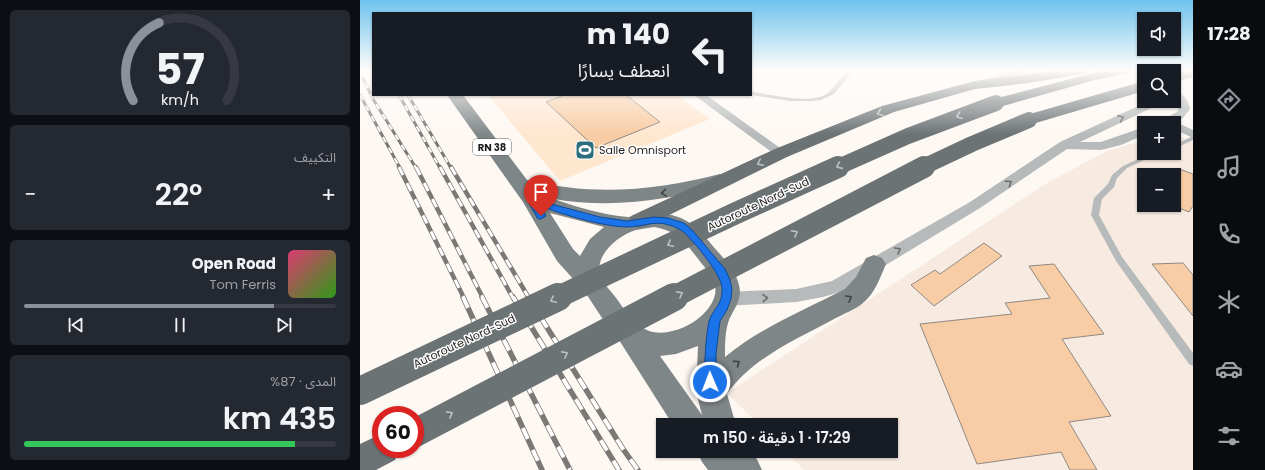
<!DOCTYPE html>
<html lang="ar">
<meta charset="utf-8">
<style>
body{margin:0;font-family:Poppins,"Noto Sans Arabic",sans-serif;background:#242831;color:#f1f3f6;direction:rtl;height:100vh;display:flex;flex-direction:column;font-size:15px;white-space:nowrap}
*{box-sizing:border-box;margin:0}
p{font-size:13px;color:#9ea1a6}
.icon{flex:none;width:22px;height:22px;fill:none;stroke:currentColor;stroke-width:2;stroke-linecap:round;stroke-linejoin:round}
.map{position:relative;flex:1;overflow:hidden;direction:ltr}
.details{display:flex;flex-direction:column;gap:10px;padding:10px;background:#0d0f14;width:360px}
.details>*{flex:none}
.hud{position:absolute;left:12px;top:12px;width:380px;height:84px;border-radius:0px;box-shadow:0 1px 3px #0004;direction:rtl;background:#171b24;color:#f1f3f6;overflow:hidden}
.buttons{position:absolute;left:777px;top:12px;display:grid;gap:8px}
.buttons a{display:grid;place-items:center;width:44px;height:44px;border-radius:0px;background:#171b24;box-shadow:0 1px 3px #0004;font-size:20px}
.speed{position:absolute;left:12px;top:406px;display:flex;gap:8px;font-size:20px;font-weight:700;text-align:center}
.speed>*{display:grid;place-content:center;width:52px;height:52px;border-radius:50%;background:#171b24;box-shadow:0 1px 3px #0004;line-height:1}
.speed .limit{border:6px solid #d22;background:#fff;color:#111}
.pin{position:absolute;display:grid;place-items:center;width:34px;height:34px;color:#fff;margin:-41px -17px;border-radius:50% 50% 50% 0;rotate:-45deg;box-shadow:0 0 4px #0007}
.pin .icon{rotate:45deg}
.me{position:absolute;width:44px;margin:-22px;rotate:359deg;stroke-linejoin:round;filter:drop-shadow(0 0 3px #0008)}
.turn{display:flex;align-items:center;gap:14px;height:84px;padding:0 16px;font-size:18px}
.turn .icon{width:52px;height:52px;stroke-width:2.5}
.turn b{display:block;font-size:28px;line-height:34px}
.big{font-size:30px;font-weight:600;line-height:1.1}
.details .card{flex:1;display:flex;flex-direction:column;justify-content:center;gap:6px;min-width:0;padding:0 14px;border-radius:6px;background:#242831}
.details .dial{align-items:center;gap:0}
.dial svg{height:104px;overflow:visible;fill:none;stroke:#363941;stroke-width:7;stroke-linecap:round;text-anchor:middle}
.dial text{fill:#f1f3f6;stroke:none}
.song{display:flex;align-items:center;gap:12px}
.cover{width:48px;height:48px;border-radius:6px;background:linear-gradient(135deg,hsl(340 70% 55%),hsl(110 70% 35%))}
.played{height:4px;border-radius:2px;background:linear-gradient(90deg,#8c9099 80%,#363941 80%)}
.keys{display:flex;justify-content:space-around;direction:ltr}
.heat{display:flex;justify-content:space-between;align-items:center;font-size:22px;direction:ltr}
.charge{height:6px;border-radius:3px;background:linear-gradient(90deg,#34c759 87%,#363941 0)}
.trip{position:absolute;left:296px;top:418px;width:242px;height:40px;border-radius:0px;background:#171b24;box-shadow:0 1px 3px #0004;font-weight:600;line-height:40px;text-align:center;direction:rtl}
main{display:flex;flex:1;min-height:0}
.tabs{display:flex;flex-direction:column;width:72px;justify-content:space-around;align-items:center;background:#090b0e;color:#9ea1a6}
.tabs .icon{width:28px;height:28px}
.tabs .current{color:#8c9099}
.tabs b{font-size:18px;color:#f1f3f6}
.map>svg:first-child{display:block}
.built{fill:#f7eae0;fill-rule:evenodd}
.green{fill:#ffe6cf}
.building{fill:#f8cca4;stroke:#8e8984}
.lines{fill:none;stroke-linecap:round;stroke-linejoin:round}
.service{fill:#b7babb;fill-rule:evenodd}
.minor{fill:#b7babb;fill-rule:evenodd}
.primary{fill:#7f8687;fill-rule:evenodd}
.motorway{fill:#6b7375;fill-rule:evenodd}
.rail-far2-casing{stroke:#7c7875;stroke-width:3}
.rail-far1-casing{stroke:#7c7875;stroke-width:4.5}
.rail-casing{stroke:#7c7875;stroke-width:5.5}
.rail-far2{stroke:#fff;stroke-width:2;stroke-dasharray:6;stroke-linecap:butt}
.rail-far1{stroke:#fff;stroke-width:3;stroke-dasharray:9;stroke-linecap:butt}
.rail{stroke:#fff;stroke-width:4;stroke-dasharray:12;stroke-linecap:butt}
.motorway-bridge-far2{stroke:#6b7375;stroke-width:16}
.motorway-bridge-far1{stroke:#6b7375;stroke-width:22}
.motorway-bridge{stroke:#6b7375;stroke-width:28}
.oneway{stroke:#bcc0c1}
.oneway2{stroke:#6c6c6c}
.oneway3{stroke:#414241}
.route{fill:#1a73e8;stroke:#114b97}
.labels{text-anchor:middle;stroke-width:3;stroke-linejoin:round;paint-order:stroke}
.shield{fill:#fff;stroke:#636260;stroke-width:1}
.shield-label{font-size:10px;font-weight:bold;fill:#201e1c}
.poi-label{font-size:11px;fill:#201e1c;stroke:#fff;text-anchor:start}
.street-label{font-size:11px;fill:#201e1c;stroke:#fff}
</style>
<main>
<nav class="tabs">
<b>17:28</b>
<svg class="icon current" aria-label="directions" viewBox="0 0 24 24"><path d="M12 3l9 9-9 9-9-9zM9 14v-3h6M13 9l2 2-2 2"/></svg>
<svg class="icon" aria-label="music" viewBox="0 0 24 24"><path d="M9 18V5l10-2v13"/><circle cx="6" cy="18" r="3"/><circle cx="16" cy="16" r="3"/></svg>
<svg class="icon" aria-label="phone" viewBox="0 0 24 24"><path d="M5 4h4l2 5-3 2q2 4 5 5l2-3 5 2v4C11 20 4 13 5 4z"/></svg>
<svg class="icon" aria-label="climate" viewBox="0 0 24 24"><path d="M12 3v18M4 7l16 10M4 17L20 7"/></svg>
<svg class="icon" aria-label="car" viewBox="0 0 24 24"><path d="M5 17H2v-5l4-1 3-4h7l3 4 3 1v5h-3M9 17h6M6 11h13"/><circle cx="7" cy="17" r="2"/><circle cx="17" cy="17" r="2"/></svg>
<svg class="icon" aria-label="filters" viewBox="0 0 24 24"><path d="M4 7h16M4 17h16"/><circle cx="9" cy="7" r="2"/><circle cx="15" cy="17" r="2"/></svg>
</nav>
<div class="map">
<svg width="833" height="470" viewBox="0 0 833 470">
<rect width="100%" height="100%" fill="#fef8f3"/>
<path class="built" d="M814 135 833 141V470H444L425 451H531V425H399L367 393 687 183 747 151 784 140V153H814ZM784 175H814V205H784Z"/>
<path class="green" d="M128 95H316L350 119 200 181Z"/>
<path class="building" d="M205 95H266L300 122 236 148 186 102Z
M819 169 833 174V206L829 212 814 206V176Z
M624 243 642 256 574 306 551 285 575 270 580 274Z
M823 263 833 275V316L792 264Z
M694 264 744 334 702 339 751 416 709 422 737 470H710L701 452 617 464 560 324 652 314 645 303 690 298 669 266Z"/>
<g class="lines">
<path class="service" d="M489 70H495L474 94 461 100 452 101H431L391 95V91C410 95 452 105 468 93 476 86 481 76 489 70Z
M833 136V140L814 149V145Z
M791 153H799L767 168 757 178 754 187 742 199 739 215 762 257 833 353V366L829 364 756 261 731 215 734 198 748 184 752 175 763 166Z"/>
<path class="minor" d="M654 70H668L666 72 620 87H612L611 85 612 83Z
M817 92C824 94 829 102 830 109L823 118 816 122 833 130V138L814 129V123H798L818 111C820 104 814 100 814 93Z
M334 95H346L427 153 425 156H417Z
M789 101H803L802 103 720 142H741L784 127V135L761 145 741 150 707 149 620 208 483 291 463 297 436 302 366 306 360 304 357 299 360 294 366 292 436 289 472 281 610 202 700 142Z"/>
<path class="primary" d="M87 95H103L167 180C232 196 295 191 360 174L367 176 370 180 367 184C310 200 253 209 194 199 217 207 243 215 268 217 277 217 286 212 295 213 329 214 339 230 359 253 369 264 380 277 380 293 379 305 371 313 368 323 365 333 365 346 365 357 400 328 444 310 485 289L496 277 506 258 514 255 522 258 526 264C520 278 515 293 503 303 495 310 483 314 474 319 437 339 392 358 367 394L376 425H313L259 340 244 321 225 292 197 261 163 202ZM190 213 244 227 230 239 220 256 213 249ZM294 227C318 231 325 242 339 260 343 266 349 271 352 277 362 294 349 311 335 321 323 329 304 336 289 331 276 326 266 312 259 302 253 293 243 284 240 274 235 254 259 235 276 230 282 229 288 228 294 227ZM338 346 336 392 342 415 300 356 316 354Z
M337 451H393L402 470H348L342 462Z"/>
<path class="motorway" d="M699 70H729L727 73 722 74 668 83 615 89 534 112 427 157 287 226 279 228 271 226 268 221 271 216 415 149 522 106 615 81Z
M744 70H771L769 73 735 80 636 108 630 106 628 103 630 100Z
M829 70H833V77L814 82V74Z
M784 81V91L669 125 663 124 661 120 663 116Z
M21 434V449H40L35 460 16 470H0V444Z"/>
<defs>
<path id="rail-far2" d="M0 72 13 99 56 168
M0 95 40 168
M39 95 80 168
M48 95 91 168"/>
<path id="rail-far1" d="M39 167 104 298
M56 167 123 298
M80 167 153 298
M91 167 169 298"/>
<path id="rail" d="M103 297 182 470
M122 297 210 470
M153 297 259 470
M168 297 263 449 278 470"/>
</defs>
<use href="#rail-far2" class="rail-far2-casing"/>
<use href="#rail-far1" class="rail-far1-casing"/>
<use href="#rail" class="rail-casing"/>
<use href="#rail-far2" class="rail-far2"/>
<use href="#rail-far1" class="rail-far1"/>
<use href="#rail" class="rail"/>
<path class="motorway-bridge-far2" d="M476 168 548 136 636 103
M561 168 612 144 669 120"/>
<path class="motorway-bridge-far1" d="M196 298 374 214 478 167
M312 298 564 167"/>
<path class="motorway-bridge" d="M0 391 198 297
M55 433 314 297"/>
</g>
<defs><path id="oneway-chevron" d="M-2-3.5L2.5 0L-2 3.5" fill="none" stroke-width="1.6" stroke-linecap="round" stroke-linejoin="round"/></defs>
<g class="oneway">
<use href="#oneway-chevron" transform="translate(520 113) rotate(158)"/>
<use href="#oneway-chevron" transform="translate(599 116) rotate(160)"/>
<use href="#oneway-chevron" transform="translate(400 163) rotate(154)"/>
<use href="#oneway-chevron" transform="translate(479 166) rotate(156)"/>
<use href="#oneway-chevron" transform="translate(435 233) rotate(-28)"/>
<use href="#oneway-chevron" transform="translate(310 244) rotate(155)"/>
<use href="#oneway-chevron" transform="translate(320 294) rotate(-28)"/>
<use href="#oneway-chevron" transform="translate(193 300) rotate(155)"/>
<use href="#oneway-chevron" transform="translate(205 354) rotate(-28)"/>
<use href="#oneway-chevron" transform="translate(90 414) rotate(-28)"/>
</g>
<g class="oneway2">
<use href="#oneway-chevron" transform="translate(761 118) rotate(-24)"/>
<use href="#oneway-chevron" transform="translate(649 183) rotate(-35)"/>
<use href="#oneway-chevron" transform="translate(538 250) rotate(-30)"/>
<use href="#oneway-chevron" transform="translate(405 298) rotate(-2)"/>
</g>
<g class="oneway3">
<use href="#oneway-chevron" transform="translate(304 193) rotate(171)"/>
<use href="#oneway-chevron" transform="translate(489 298) rotate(-30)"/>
<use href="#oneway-chevron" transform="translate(377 363) rotate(-37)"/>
</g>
<linearGradient id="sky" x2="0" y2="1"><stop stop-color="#6dc3ee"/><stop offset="0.52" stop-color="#fffcfa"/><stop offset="1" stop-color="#fffcfa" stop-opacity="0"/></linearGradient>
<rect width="833" height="135" fill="url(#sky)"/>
<path class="route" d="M171 195 195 205 240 217 267 221 294 217 308 218 324 223 333 231 365 269 370 280 372 289 371 299 367 310 360 321 356 354V382L355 386 350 387 346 386 344 382C345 362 345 341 349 321 353 309 363 305 362 288 361 274 337 246 327 235 322 230 316 227 309 225 294 220 282 227 267 227 245 227 199 214 179 205L186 216 181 219H178L166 198Z"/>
<defs>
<symbol id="stadium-square" viewBox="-11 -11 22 22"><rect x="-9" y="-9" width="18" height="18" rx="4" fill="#2b6f7f" stroke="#fff"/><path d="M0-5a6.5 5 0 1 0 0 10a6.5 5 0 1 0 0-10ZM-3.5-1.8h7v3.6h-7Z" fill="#fff"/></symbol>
</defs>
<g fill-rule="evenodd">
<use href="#stadium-square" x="214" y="139" width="22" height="22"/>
</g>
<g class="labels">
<rect class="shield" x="113" y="139" width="38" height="16" rx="3"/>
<g class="shield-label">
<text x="132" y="151">RN 38</text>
</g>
<g class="poi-label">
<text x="239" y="154">Salle Omnisport</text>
</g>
<g class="street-label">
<text transform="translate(398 204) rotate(-25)" y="4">Autoroute Nord-Sud</text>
<text transform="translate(104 341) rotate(-25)" y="4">Autoroute Nord-Sud</text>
</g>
</g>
</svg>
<div class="buttons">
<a><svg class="icon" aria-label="sound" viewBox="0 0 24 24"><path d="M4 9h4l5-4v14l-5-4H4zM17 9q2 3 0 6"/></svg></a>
<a><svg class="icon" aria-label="search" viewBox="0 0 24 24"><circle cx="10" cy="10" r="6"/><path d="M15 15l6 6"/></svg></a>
<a>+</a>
<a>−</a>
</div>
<div class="speed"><div class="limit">60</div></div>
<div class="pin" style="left:181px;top:216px;background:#d93025"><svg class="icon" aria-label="arrive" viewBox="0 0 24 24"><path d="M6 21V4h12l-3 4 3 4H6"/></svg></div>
<svg class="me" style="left:350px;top:382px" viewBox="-20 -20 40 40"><circle r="17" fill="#1a73e8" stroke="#fff" stroke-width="3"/><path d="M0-11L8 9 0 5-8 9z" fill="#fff"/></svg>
<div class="trip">17:29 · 1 دقيقة · 150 m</div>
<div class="hud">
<div class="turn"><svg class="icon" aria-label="left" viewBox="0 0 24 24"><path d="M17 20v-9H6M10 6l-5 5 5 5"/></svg><div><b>140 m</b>انعطف يسارًا</div></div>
</div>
</div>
<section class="details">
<div class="card dial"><svg viewBox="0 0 100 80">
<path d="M14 69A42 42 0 1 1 86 69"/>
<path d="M14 69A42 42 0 0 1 34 9" stroke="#8c9099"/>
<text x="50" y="56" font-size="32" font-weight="700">57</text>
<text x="50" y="72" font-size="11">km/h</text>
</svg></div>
<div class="card"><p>التكييف</p>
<div class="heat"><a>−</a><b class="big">22°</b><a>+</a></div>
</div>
<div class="card">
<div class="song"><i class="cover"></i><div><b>Open Road</b><p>Tom Ferris</p></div></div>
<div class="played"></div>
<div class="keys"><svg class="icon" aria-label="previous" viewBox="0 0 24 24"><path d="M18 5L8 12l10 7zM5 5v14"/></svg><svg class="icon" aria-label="pause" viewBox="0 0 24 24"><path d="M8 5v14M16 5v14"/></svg><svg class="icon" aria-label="next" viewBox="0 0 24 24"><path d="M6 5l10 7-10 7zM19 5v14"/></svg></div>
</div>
<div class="card"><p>المدى · 87%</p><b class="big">435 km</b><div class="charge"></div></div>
</section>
</main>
